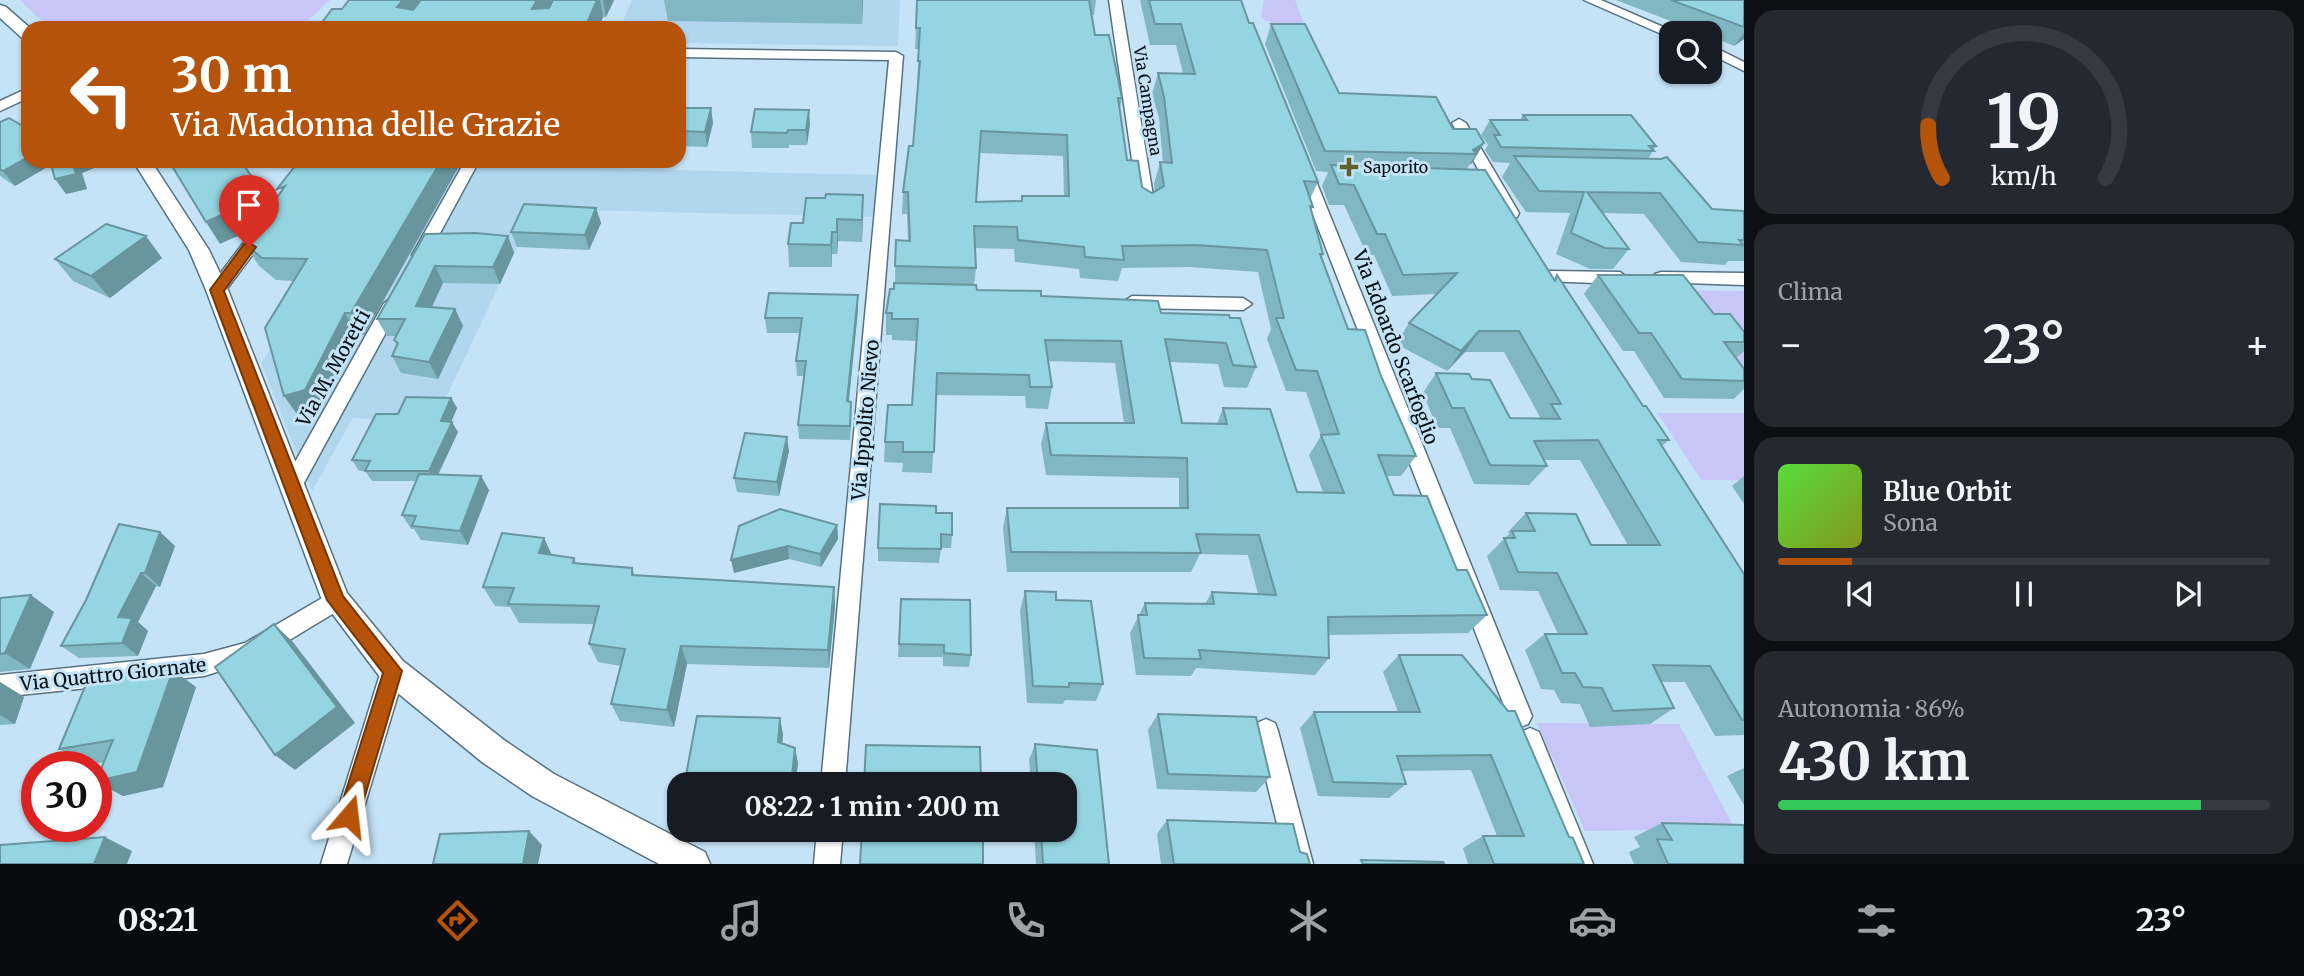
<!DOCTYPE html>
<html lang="it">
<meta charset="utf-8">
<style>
body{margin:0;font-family:Merriweather,serif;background:#242831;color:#f1f3f6;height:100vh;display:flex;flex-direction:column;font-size:26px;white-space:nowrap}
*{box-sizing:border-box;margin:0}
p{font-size:23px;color:#9ea1a6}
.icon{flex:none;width:38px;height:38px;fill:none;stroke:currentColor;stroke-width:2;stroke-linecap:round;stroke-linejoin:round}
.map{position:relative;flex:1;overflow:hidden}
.panel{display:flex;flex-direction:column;gap:10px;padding:10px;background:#0d0f14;width:560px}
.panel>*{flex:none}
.top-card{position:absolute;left:21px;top:21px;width:665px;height:147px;border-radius:21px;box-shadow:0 2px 5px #0004;background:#b45309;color:#fff;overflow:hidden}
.controls{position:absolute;left:1659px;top:21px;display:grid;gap:14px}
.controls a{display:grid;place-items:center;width:63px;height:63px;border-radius:14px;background:#171b24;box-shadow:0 2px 5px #0004;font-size:35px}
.speed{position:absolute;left:21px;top:751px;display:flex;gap:14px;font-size:35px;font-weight:700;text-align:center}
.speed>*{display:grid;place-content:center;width:91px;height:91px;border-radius:50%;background:#171b24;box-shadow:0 2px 5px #0004;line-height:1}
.speed .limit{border:10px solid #d22;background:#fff;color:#111}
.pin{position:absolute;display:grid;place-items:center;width:60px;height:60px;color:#fff;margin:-72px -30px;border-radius:50% 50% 50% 0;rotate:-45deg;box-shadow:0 0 7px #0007}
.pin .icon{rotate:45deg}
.me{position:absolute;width:77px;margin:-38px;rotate:17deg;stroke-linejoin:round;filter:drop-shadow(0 0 5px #0008)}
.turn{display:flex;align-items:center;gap:24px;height:147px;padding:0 35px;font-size:32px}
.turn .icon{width:91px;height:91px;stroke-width:2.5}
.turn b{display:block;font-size:49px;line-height:60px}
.big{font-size:52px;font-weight:700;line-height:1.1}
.panel .tile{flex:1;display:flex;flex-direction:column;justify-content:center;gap:10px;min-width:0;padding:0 24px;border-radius:21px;background:#242831}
.panel .dial{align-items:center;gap:0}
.dial svg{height:182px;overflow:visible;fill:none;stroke:#363941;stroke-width:7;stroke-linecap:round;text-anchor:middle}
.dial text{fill:#f1f3f6;stroke:none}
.song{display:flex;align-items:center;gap:21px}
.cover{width:84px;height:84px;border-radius:10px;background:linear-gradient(135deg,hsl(110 70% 55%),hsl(70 70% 35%))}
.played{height:7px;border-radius:4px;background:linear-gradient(90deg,#b45309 15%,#363941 15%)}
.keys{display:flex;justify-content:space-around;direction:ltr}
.heat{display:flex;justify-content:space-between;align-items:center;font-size:38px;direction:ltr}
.charge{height:10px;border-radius:5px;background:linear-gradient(90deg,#34c759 86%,#363941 0)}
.trip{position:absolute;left:667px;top:772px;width:410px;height:70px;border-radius:21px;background:#171b24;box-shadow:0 2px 5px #0004;font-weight:700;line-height:70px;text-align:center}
.menu{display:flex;height:112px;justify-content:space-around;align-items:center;background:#090b0e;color:#9ea1a6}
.menu .icon{width:49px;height:49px}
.menu .on{color:#b45309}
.menu b{font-size:32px;color:#f1f3f6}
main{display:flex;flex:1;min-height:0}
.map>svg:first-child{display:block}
.built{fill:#b1d7ee}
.green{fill:#c8c6f7}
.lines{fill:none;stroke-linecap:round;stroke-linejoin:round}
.minor-casing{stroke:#567182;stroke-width:3}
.tertiary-casing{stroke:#567182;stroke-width:3}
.minor{fill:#fff;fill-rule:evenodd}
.tertiary{fill:#fff;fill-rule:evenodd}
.wall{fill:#80b7c2;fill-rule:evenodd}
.shaded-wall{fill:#68959e}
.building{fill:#95d5e1;stroke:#68959e;stroke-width:2;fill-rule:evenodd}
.route{fill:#b45309;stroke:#753606;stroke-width:2}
.poi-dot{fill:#61612e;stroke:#c5e3f7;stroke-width:2.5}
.labels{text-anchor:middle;stroke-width:6;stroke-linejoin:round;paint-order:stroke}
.far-street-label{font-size:16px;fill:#050f15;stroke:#c5e3f7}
.far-poi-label{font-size:16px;fill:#050f15;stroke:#c5e3f7;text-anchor:start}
.street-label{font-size:19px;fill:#050f15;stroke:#c5e3f7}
</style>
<main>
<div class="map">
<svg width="1744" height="864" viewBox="0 0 1744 864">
<rect width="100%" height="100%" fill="#c5e3f7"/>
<path class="built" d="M632 0H900L898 46 679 43V28H620Z
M328 161H554L552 167 877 175 873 217 535 209 434 423 353 418 312 491 261 363 339 245Z"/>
<path class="green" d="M20 0H330L300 28H49Z
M1264 0H1295L1307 32 1290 33 1261 18Z
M1678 290 1744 291V378Z
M1658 413H1744V480H1701Z
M1537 723 1679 724 1735 829 1585 831Z"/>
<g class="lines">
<defs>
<path id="minor" d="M1109 0H1121L1155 208 1147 213 1139 208Z
M1584 0H1601L1677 33H1671V37L1666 36Z
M1710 45 1744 62V71L1710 54Z
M679 49 896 52 903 56 845 784H821L889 60 679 57Z
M28 88V98L0 111V101Z
M1459 119 1466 123 1519 213 1517 217 1511 218 1503 213 1452 123Z
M465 161H479L426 259H414L412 255Z
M1304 166 1312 171 1532 716 1528 724 1520 727 1512 724 1508 716 1296 171Z
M262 225 270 230 268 234 223 294H211L209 290 211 286 256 226Z
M1550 271 1620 272 1628 278 1620 284 1544 281 1542 277 1544 273Z
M1661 272 1744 273V285L1655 282 1653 278 1655 274Z
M1132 296 1243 298 1252 304 1243 310 1132 308 1123 302Z
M393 297 402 303 299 492 292 494 285 492 282 486 285 480 384 303Z
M336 590 344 593 347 600 344 607 258 659 204 676 0 697V675L204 654 245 643Z
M393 660 401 663 405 671 347 864H321L381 671 385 663Z
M1266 719 1275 723 1278 731 1313 864H1287L1254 731 1257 723Z
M1530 728 1539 732 1593 864H1567L1518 740 1521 732Z
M817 830H843L840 864H814Z"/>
<path id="tertiary" d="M0 5 6 7 30 28 28 40 22 38 0 18Z
M133 161H151L209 250 228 290 347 593 403 661 504 740 554 774 705 852 710 864H659L532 796 482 762 383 681 322 600 206 290 189 250Z"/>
</defs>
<use href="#minor" class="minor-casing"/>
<use href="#tertiary" class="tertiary-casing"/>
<use href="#minor" class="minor"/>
<use href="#tertiary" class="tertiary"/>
</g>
<path class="wall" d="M553 0H614L606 17H603L599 28H318Z
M664 0H863L862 24 668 21Z
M917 0H1096L1094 15H1092L1095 35 1122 98 1120 108 1127 160 1142 187 1152 193 1155 191 1154 184 1160 162 1163 163 1159 118 1152 94 1158 73H1183L1176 45H1150L1140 0H1241L1249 23 1318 182 1310 199 1313 207 1311 211 1323 254 1322 257 1348 329 1381 376 1416 456 1401 476H1387L1394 495 1457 570 1487 615 1468 633 1329 635V658L1315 675 1196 668 1191 676 1136 675 1130 633 1145 603 1205 604 1212 592 1258 594 1248 555 1200 554 1191 572H1007L1003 528 1007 508H1179V478L1046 475 1041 444 1046 423H1124L1115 363 1048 361 1052 387 1048 409 1026 408 1025 396 936 395 932 473 902 472 903 463 884 462 885 442 912 405 916 341 892 340V335H886V313L895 283 896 240 908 241 907 214H902L903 192 913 146 918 82H917L919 49H915ZM979 153 1063 156 1064 196H1022L1021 201 976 202ZM975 248 1014 249 1015 262 1079 269 1080 278 1118 281 1122 268 1189 267 1258 272 1271 329 1267 339 1286 391 1306 392 1321 436 1309 455 1323 492H1297L1223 408 1217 424 1182 423 1169 362 1218 364 1224 387 1247 388 1256 367 1230 318 1161 313 1041 296 977 290 974 285 976 268Z
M1616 0H1744V39L1734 46 1710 36V33H1702Z
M1271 24 1339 93 1453 129 1484 143 1472 163 1469 165 1467 169 1554 279 1557 275 1643 406 1669 440 1662 446 1744 574V735L1715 736 1685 682H1661L1674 708 1650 724 1590 727 1580 704 1561 703 1554 690 1541 689 1525 650 1545 634H1558L1538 591 1500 590 1487 556 1509 534 1508 532 1526 513 1591 545H1628L1580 460H1544L1547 466 1529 485 1474 484 1450 428H1437L1423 393 1436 373 1472 379 1510 418 1538 419 1540 417 1504 352H1465L1447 371 1396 344 1409 323 1437 294 1392 296 1374 255H1367L1344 205H1329L1322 186 1328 172 1316 171 1265 44Z
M679 108H711L713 123 707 147 679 146Z
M1523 115 1656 146 1648 159 1712 209 1744 211V261H1728L1725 265 1681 262 1644 214 1602 213 1629 249 1613 269H1590L1556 254 1570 213 1526 212 1502 177 1510 163 1493 162 1485 150 1488 145 1481 135 1490 120H1520Z
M0 122 28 161H111L82 173 87 189 66 194 51 165 15 186 0 176Z
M810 124 807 145H789V148H752L751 132Z
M299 161 364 335H358L320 411 299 417 294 281 276 280 259 266 245 244 280 193Z
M596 208 601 223 589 250 517 247 511 232Z
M863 217 862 242 838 241 837 254H832V267H789L788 244 803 223Z
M425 234 508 236 514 253 500 284 443 283 432 307 455 309 463 326 438 379 401 373 392 356 397 346 394 340 396 336H387L377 319Z
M162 258 110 298 73 281 55 259Z
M1598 275 1714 314 1744 332V351L1736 358 1744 369V389L1734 399 1664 398 1634 351H1623L1584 294Z
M858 295V310L849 402H851L850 440 799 439 798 425 804 376H797L796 361 800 333H767L765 318Z
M451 398 457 408 451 422 458 432 438 475 481 476 489 490 468 545 421 540 414 529H411L402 515 416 481H372L365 471H359L352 460 398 414Z
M789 451 779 496 737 492 734 478Z
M1744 476V504L1732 486Z
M936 513 952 535 951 548H941L939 563 878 561V548Z
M837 525 838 539 821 567 789 559 734 573 739 526Z
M160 532 175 546 160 587 156 586 138 622 148 631 138 656 79 658 61 646Z
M544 538 552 555 574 558 577 564 632 568 635 575 834 587 835 606 829 668 687 664 674 727 620 721 611 704 621 666 598 662 589 644 594 624 519 623 510 607 495 606 483 587Z
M1025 591 1056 600 1103 684 1096 701 1065 700 1063 704 1027 703 1020 610Z
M0 598 54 612 30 669 0 672Z
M901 599 971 655 969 667 943 666V657H898Z
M1399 655 1569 837 1584 864H1468L1463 848 1483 836H1497L1471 770 1402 771 1406 784 1389 798 1318 796 1300 728 1314 712H1398L1383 672Z
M0 682 24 697 15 724 0 725Z
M196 687 163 787 123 796 96 782 104 762 87 765 59 749Z
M1158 714 1270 777 1256 792 1157 789 1148 730Z
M783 734 782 744 795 748 798 764 795 784H687L685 781Z
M1035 744 1097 750 1109 864H1036L1034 830H1064V784H1031L1029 760Z
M1744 768V805L1727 776Z
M1167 820 1300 852 1310 864H1161L1157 834Z
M1662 823 1744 864H1634L1629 852 1640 847 1634 837Z"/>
<path class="shaded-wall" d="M403 0H426L405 28 397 7Z
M537 0H552L540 26 532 9Z
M597 0H600L603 17 599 28H585Z
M603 0H614L606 17Z
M862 0H863L862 24Z
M1744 33V39L1734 46Z
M711 108 713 123 707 147 705 132Z
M809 110 810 124 807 145 806 130Z
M1484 143 1472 163 1469 165 1476 154 1473 150Z
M28 157V161H57L15 186 3 171Z
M72 161H111L82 173 87 189 66 194 55 179Z
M441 161H462L364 335 351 313Z
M256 183 269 205 251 230 220 244 206 222Z
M863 195V217L862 242V220Z
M596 208 601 223 589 250 585 235Z
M837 219 838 241 837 254Z
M832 232V267L831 245Z
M146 236 162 258 110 298 91 276Z
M508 236 514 253 500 284 493 267Z
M435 266 443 283 424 323 416 306Z
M858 295V310L847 416V401Z
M455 309 463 326 438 379 429 362Z
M345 313 358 335 320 411 299 417 284 396Z
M1479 331 1465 352 1447 371 1461 351Z
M451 398 457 408 447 432 441 421Z
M851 402V416L850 440V426Z
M452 422 458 432 435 481 429 471Z
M787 437 789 451 779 496 777 482Z
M481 476 489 490 468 545 460 531Z
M837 525 838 539 821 567 820 554Z
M160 532 175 546 160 587 145 573Z
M544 538 553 558 539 553Z
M788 546 789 559 734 573 731 560Z
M141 573 156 586 138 622 148 631 138 656 122 643 118 617Z
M834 587 835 606 829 668 828 650Z
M31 595 54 612 30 669 5 653Z
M274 624 293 642 355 723 295 770 275 755Z
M681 646 687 664 674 727 667 710Z
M173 670 196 687 163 787 123 796 96 781Z
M0 682 24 697 15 724 0 715Z
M780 718 783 734 781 758 778 742Z
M795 748 798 764 795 784H791Z
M529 831 542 845 538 864H523Z
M105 837 132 851 127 864H94Z"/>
<path class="building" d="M349 0H403L397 7 413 10 421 0H537L532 9 549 8 553 0H597L585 28H543L544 26 456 22 452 28H318L332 9H342Z
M917 0H1089L1095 35H1109L1122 98H1118L1127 160 1138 161 1142 187 1152 193 1164 186 1160 162 1172 163 1164 97 1158 73 1195 74 1181 24H1155L1149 0H1241L1249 23H1253L1318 182 1304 181 1313 207 1310 206 1323 254H1320L1348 329 1365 330 1381 376 1416 456 1378 455 1394 495 1427 496 1457 570H1467L1487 615 1328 617 1329 658 1199 650 1201 659 1144 658 1138 615H1147L1145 603 1214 604 1212 592 1276 595 1259 535 1196 534 1201 553 1011 552 1007 508H1188L1187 458 1051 455 1046 423H1134L1121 341 1045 340 1052 387H1030L1029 375 937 373 934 452H903V442H885L888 405H912L918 319H892V313H886L890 289H894V283L976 285 977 290 1041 291V296L1158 301 1161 313 1229 315 1230 318H1240L1256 367 1233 365 1226 343 1165 339 1182 423 1227 424 1223 408 1270 409 1297 492 1344 493 1321 435 1339 434 1317 371 1296 370 1276 318H1284L1267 250 1196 245 1122 246 1124 260 1085 257 1084 247 1018 240 1017 227 974 226 976 268 895 266 896 240 910 241 908 192H903L909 146H913L920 61H918L920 28H916ZM981 131 1067 135 1069 196H1022V201L976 202Z
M1671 0H1744V27Z
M1271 24H1305L1339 93 1436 97 1453 129H1476L1484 143 1473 150 1476 154 1325 151Z
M679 108H711L705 132 679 131Z
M755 109 809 110 806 130H788L787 133 751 132Z
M1523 115H1631L1656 146H1649L1654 151 1501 147 1494 135H1500L1490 120H1527Z
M9 118 28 129V157L3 171 0 169V122Z
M1514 156 1661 159 1667 157 1712 209 1744 211V240H1739L1743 245 1698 242 1660 193 1587 192 1629 249 1605 248 1571 233 1584 192 1539 191Z
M50 161H72L76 174 55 179Z
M169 161H241L256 183 237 208 206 222Z
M299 161H441L351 313H345L305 390 284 396 265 328 307 259 262 258 245 244 285 186 277 189Z
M1331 165 1485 170 1555 281 1557 275 1643 406H1646L1669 440H1658L1744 574V720H1742L1710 666 1653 665 1674 708 1613 711 1602 688 1583 687 1575 673H1562L1545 634H1587L1557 573 1518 572 1504 538H1515L1512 531H1535L1526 513 1576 514 1591 545H1660L1598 440 1534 441 1547 466 1490 465 1464 408H1452L1436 373 1469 374 1472 379 1490 380 1510 418 1560 419 1551 404H1561L1519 331H1479L1461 351 1409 323 1457 273 1403 275 1385 234H1377L1354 185 1339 184Z
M826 194 863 195 862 220 837 219V232H832L831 245 788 244 791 223H803L806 198H825Z
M524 204 596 208 585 235 511 232Z
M106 224 146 236 91 276 55 259Z
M475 233 508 236 493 267 435 266 416 306 455 309 429 362 392 356 398 343 394 340 405 319H377L425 234Z
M1598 275H1683L1714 314H1730L1744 332V342H1724L1744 369V381L1682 379 1651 333H1639Z
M769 293 858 295 847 401 851 402 850 426 798 425 806 361H796L802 318H765Z
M406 397 451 398 441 421 452 422 429 471H365L370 461 352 460 376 414H398Z
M745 433 787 437 777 482 734 478Z
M419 474 481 476 460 531 412 526 416 516 402 515Z
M880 504 936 506V513H952V535L941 534V549L878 548Z
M780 509 837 525 820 554 788 546 731 560 739 526Z
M119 524 160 532 145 573H141L118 617 132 618 122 643 61 646 86 600Z
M502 533 544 538 539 553 574 558 573 563 632 568V575L834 587 828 650 681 646 667 710 611 704 625 649 589 644 599 606 508 604 514 588 483 587Z
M1025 591 1056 592V600L1091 601 1103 684 1069 683V687L1033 686Z
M31 595 5 653 0 654V598Z
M901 599 970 600 971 655 944 653V645L899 644Z
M274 624 337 707 275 755 215 667Z
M1399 655H1462L1508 711H1515L1569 837 1573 838 1584 864H1494L1483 836H1524L1491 755 1397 756 1406 784 1333 782 1314 712H1420Z
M173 670 137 772 96 781 113 740 59 749 89 677Z
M1158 714 1256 717 1270 777 1168 774Z
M697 716 780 718 778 742 795 748 791 784H723L685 781Z
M1035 744 1097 750 1109 864H1043L1041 830H1064V784H1038Z
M866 745 980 747 981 784H864Z
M1167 820 1293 824 1300 852 1307 854 1310 864H1174Z
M1662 823 1744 825V864H1668L1657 839 1672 840Z
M862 830H983V864H860Z
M529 831 523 864H433L440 834Z
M105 837 94 864H0V845Z
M1361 860 1443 862 1444 864H1363Z"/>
<path class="route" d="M249 243 256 247 224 291 343 596 402 671 359 816 356 823 349 826 341 823 338 816 383 673 327 600 210 290 244 244Z"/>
<path class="poi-dot" d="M1345.5 156.5h7v7h7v7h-7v7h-7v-7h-7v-7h7z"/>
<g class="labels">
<g class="far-street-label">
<text transform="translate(1148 101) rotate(81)" y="6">Via Campagna</text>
</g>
<g class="far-poi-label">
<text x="1363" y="173">Saporito</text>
</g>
<g class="street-label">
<text transform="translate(1396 347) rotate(69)" y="7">Via Edoardo Scarfoglio</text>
<text transform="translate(333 368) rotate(-61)" y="7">Via M. Moretti</text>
<text transform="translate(865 420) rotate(-85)" y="7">Via Ippolito Nievo</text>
<text transform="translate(113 674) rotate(-6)" y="7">Via Quattro Giornate</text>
</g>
</g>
</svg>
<div class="controls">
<a><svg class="icon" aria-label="search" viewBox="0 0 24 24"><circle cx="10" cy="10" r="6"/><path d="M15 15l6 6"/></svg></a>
</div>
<div class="speed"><div class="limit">30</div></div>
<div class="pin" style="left:249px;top:247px;background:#d93025"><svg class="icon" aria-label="arrive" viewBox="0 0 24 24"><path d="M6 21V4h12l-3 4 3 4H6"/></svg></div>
<svg class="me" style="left:349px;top:816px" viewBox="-20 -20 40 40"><path d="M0-17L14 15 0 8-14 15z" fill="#b45309" stroke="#fff" stroke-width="4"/></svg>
<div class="trip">08:22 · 1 min · 200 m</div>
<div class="top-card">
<div class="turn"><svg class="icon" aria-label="left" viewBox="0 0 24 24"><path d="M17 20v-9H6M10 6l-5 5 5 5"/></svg><div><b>30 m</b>Via Madonna delle Grazie</div></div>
</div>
</div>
<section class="panel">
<div class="tile dial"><svg viewBox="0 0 100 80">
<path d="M14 69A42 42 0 1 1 86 69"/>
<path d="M14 69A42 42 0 0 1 8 46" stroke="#b45309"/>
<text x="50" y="56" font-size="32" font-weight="700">19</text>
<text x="50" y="72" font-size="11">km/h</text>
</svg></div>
<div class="tile"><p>Clima</p>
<div class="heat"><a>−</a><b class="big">23°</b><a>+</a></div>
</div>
<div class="tile">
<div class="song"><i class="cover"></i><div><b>Blue Orbit</b><p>Sona</p></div></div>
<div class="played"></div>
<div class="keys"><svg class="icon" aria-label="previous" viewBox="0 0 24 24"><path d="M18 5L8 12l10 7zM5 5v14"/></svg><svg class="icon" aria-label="pause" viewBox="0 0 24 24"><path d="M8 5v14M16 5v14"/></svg><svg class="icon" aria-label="next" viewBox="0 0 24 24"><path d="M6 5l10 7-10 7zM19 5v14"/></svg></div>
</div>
<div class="tile"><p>Autonomia · 86%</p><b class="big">430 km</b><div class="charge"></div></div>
</section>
</main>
<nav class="menu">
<b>08:21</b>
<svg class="icon on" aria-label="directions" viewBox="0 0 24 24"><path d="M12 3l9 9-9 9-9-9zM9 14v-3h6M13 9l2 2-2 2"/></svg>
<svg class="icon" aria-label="music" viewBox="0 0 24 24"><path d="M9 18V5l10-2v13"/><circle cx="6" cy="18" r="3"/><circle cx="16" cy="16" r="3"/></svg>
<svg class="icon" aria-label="phone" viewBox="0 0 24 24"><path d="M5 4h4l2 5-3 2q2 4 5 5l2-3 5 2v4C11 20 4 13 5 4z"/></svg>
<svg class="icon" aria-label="climate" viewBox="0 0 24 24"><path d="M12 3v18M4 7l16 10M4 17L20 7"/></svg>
<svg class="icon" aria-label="car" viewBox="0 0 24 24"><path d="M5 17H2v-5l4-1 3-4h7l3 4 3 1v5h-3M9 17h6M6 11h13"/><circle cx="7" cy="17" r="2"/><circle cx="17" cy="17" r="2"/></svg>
<svg class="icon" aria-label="filters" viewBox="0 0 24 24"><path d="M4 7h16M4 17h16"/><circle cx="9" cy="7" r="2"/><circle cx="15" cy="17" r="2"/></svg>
<b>23°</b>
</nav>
